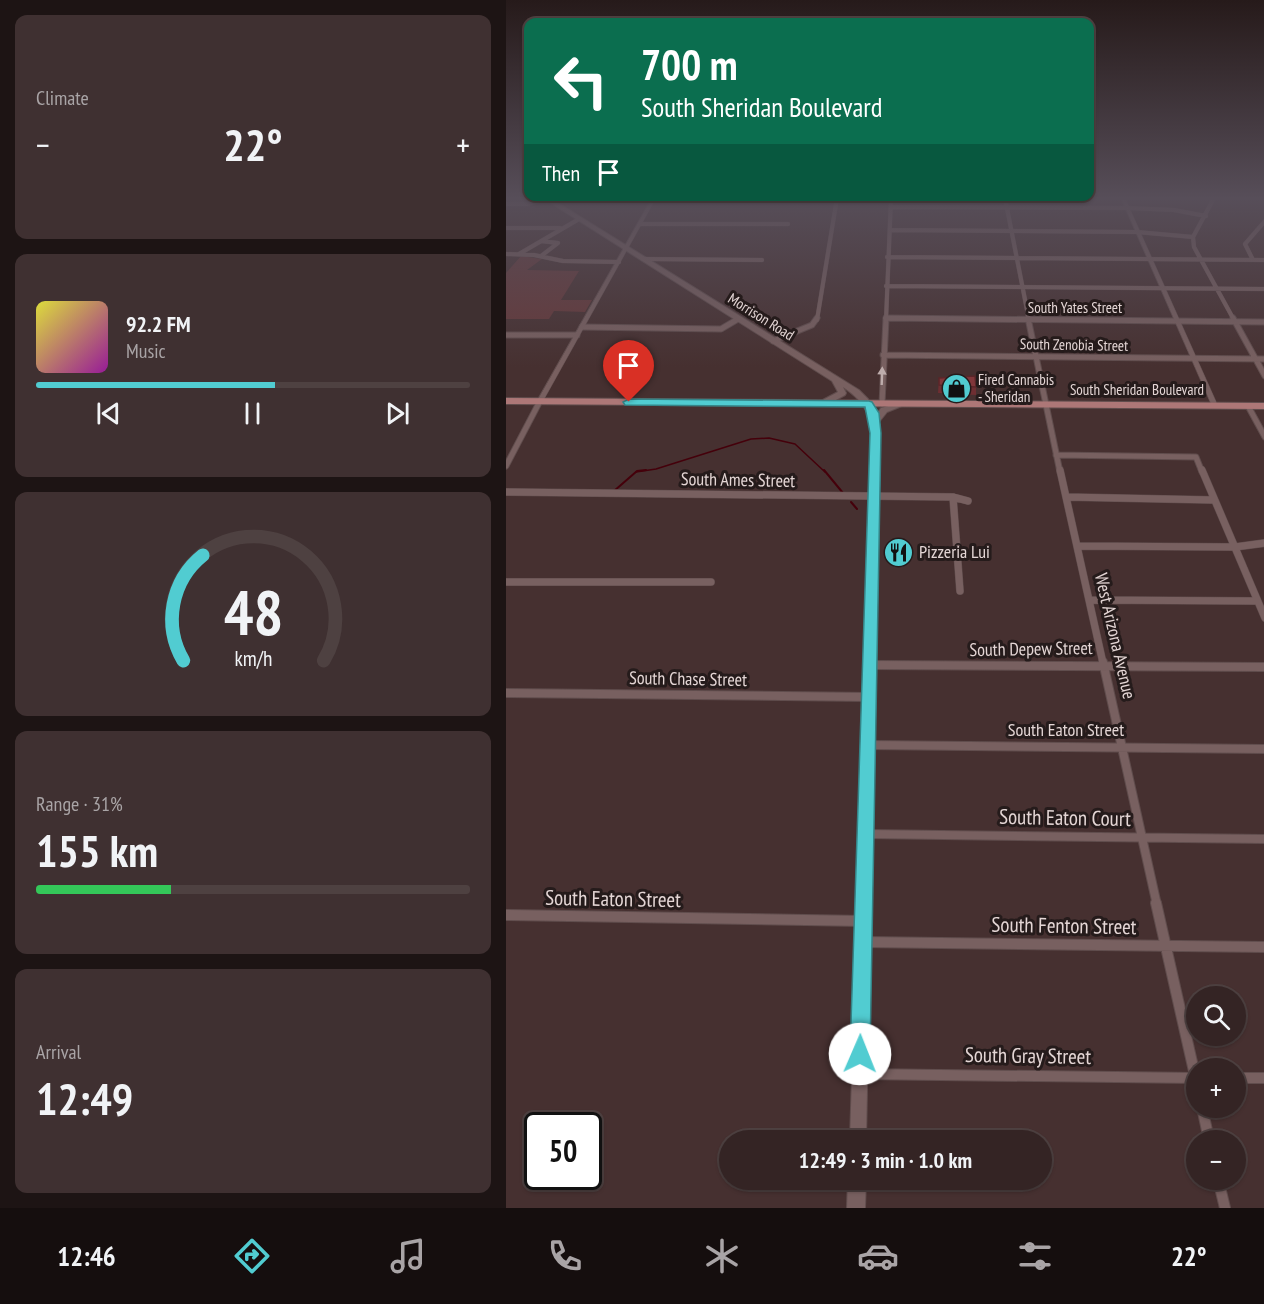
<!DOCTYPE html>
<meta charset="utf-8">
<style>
body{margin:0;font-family:"PT Sans Narrow",sans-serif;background:#3f3031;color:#f1f3f6;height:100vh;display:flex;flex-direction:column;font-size:22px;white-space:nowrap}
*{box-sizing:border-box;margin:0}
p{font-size:20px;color:#a9a4a6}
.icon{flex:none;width:33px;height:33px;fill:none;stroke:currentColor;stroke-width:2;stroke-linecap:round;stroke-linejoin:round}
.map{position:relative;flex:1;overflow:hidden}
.sheet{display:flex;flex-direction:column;gap:15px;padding:15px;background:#1d1414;width:506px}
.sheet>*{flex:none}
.guide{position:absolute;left:18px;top:18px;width:570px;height:183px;border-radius:12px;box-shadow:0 2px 4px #0004,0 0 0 2px #4e4141;background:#0b6e4f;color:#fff;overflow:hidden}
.fabs{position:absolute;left:680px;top:986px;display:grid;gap:12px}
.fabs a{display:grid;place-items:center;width:60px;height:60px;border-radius:50%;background:#342424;box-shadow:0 2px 4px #0004,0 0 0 2px #4e4141;font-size:30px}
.speed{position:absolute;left:18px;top:1112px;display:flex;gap:12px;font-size:30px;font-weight:700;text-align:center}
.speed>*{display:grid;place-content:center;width:78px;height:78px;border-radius:50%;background:#342424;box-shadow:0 2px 4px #0004,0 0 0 2px #4e4141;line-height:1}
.speed .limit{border:3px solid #111;border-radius:9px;background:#fff;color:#111}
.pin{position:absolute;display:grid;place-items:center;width:51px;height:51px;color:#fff;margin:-62px -26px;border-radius:50% 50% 50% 0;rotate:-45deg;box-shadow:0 0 6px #0007}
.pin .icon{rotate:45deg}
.me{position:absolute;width:66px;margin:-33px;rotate:1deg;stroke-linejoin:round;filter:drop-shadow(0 0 4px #0008)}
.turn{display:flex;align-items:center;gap:21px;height:126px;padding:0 18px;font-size:27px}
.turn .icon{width:78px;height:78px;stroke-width:2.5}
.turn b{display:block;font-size:42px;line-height:51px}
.then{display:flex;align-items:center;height:57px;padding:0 18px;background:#0003;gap:12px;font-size:22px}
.big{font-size:45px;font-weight:800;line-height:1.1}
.sheet .card{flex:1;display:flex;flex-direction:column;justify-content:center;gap:9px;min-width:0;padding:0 21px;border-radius:12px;background:#3f3031}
.sheet .dial{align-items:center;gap:0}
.dial svg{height:156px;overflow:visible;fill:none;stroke:#4e4141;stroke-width:7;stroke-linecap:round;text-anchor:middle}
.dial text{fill:#f1f3f6;stroke:none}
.song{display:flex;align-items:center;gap:18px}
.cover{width:72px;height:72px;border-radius:9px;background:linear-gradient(135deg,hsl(60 70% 55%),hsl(300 70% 35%))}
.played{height:6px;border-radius:3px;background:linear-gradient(90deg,#51ccd1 55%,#4e4141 55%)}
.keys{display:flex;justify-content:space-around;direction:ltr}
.heat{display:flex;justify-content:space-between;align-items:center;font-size:33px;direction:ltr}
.charge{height:9px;border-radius:4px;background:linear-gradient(90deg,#34c759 31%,#4e4141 0)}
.trip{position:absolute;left:213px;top:1130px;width:333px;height:60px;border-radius:30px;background:#342424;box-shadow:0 2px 4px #0004,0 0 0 2px #4e4141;font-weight:800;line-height:60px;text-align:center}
.tab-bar{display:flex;height:96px;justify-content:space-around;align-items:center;background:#150e0e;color:#a9a4a6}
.tab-bar .icon{width:42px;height:42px}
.tab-bar .on{color:#51ccd1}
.tab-bar b{font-size:27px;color:#f1f3f6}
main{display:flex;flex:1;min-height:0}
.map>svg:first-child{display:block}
.green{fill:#653839}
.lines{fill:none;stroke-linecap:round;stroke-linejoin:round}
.stream-far1{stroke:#45000b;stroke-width:1.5}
.stream{stroke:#45000b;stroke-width:2}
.minor-far4-casing{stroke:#604d4d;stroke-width:4.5}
.minor-far3-casing{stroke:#604d4d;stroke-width:7}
.minor-far2-casing{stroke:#604d4d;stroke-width:8}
.minor-far1-casing{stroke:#604d4d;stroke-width:10}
.minor-casing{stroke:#604d4d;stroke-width:12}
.tertiary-casing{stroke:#604d4d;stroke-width:1}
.secondary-casing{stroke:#604d4d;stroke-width:2}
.primary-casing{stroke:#604d4d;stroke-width:2}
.minor-far4{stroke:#786060;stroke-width:4}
.minor-far3{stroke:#786060;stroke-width:5}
.minor-far2{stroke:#786060;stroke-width:7}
.minor-far1{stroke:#786060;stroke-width:8}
.minor{stroke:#786060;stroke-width:10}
.tertiary{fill:#786060;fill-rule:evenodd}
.secondary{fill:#786060;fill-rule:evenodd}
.primary{fill:#ad7777;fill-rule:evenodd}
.wall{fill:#6e2e32}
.building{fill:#80363a;stroke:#5a2629;stroke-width:1.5}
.oneway{fill:#beadac}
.route{fill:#51ccd1;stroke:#358588;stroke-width:1.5}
.labels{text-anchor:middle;stroke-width:6;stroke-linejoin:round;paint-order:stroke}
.far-street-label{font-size:15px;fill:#e4d6d5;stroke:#251b1b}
.far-poi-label{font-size:15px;fill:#e4d6d5;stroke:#251b1b;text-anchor:start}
.street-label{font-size:18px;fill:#e4d6d5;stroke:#251b1b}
.poi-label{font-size:18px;fill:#e4d6d5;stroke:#251b1b;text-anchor:start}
.near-street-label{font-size:21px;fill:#e4d6d5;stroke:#251b1b}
</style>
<main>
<section class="sheet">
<div class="card"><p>Climate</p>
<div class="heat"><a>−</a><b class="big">22°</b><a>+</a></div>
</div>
<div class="card">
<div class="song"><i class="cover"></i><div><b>92.2 FM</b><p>Music</p></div></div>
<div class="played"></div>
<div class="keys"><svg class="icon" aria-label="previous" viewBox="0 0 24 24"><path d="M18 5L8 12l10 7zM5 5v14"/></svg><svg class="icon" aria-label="pause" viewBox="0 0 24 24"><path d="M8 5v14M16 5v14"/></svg><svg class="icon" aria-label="next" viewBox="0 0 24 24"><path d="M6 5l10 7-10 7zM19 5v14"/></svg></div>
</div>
<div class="card dial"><svg viewBox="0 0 100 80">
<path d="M14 69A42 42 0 1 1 86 69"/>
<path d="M14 69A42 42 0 0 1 24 15" stroke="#51ccd1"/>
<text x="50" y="56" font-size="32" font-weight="700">48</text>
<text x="50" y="72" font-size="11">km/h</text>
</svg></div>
<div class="card"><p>Range · 31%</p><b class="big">155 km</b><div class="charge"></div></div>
<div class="card"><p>Arrival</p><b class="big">12:49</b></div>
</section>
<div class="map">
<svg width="759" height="1208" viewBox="0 0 759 1208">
<rect width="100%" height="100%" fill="#463030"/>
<path class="green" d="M15 256 36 259 21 270 73 271 55 300H86L79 312 48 311 43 319H0V273Z"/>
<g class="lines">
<path class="stream-far1" d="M130 472 150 469 245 439 263 438 289 444 319 472"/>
<path class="stream" d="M318 470 337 493
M108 491 131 471 140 470
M345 502 351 509"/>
<defs>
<path id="minor-far4" d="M499 198 523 320
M708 198 687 237 688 247 728 320
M0 204H21L41 199
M385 207 621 208 668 210 700 216
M134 224H282
M0 228H54
M384 230 631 232 687 237
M35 241 52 243 35 256
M0 254 28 255 57 261 113 262
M13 254 73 219
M381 257 759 260
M137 259 256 260
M747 260 739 244 759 221
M380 286 759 289
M379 318 523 320
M311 320 331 198
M380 320 385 198"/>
<path id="minor-far3" d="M381 318 759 322
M522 318 554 472
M727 318 759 376
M76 327 215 329 232 319
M0 335H71
M267 341 306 325 311 318
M377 355 759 359
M376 404 380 318
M742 406 759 437
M550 455 690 457 696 472
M0 466 34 401"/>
<path id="minor-far2" d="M554 470 597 663
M696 470 759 618
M0 492 447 497 462 501
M447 497 454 591
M560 497 708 500
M571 546 729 547 759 543
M0 582H205
M583 600 751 601"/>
<path id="minor-far1" d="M597 662 651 905
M364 665 759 667
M0 693 363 697
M362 745 759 749
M360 834 759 839"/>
<path id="minor" d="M650 903 690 1080
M0 915 357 921
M357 942 759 947
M354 1074 690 1078
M729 1078H759
M696 1107 703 1140
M712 1179 719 1208"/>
<path id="tertiary" d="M146 198H150L37 401 36 402H32L31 401Z
M615 198H619L712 406 711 407H707L706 406Z"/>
<path id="secondary" d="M37 198H44L353 390 362 399 371 414 375 408 397 402 401 404 381 412 373 422 374 433 360 1140H344L366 433C364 411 355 399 337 387L340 393 339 395 319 406H313V402L332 392 326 381Z
M342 1179H360L359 1208H341Z"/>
<path id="primary" d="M0 398 759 403V409L0 404Z"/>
</defs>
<use href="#minor-far4" class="minor-far4-casing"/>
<use href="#minor-far3" class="minor-far3-casing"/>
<use href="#minor-far2" class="minor-far2-casing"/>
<use href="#minor-far1" class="minor-far1-casing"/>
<use href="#minor" class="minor-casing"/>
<use href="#tertiary" class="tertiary-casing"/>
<use href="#secondary" class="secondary-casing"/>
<use href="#primary" class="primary-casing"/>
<use href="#minor-far4" class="minor-far4"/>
<use href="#minor-far3" class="minor-far3"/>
<use href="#minor-far2" class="minor-far2"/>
<use href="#minor-far1" class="minor-far1"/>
<use href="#minor" class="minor"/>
<use href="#tertiary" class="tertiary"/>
<use href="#secondary" class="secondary"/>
<use href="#primary" class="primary"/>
</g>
<path class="wall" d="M433 378 470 387V395L432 393Z
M386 540H398V555H386Z"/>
<path class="building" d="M469 376 470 387 433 385V378Z
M386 540H398V547H386Z"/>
<defs><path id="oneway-solid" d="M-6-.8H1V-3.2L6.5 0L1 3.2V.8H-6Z" transform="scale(1.5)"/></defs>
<use class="oneway" href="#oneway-solid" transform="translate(376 376) rotate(-88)"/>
<linearGradient id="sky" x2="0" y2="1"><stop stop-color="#261a1a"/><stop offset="0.54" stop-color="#574e59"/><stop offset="1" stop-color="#574e59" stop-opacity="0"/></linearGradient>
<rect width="759" height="367" fill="url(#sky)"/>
<path class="route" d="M123 399 363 401 366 402 373 413 375 433 364 1054 361 1061 354 1064 347 1061 344 1054 364 433 359 407 119 405 117 402Z"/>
<defs>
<symbol id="shop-disc" viewBox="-11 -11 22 22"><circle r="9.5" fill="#51ccd1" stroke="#251b1b"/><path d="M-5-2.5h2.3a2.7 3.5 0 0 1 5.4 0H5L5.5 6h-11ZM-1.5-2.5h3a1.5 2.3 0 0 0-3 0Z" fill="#111"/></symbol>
<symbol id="restaurant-disc" viewBox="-11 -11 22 22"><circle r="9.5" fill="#51ccd1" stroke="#251b1b"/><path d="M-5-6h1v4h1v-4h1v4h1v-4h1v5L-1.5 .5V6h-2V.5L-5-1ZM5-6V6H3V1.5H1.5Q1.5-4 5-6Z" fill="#111"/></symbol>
</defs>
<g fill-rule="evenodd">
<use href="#shop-disc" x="434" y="372" width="33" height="33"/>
<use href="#restaurant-disc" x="376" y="536" width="33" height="33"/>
</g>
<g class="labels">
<g class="far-street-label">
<text x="569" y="313">South Yates Street</text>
<text transform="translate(255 317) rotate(32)" y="5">Morrison Road</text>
<text transform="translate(568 345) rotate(1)" y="5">South Zenobia Street</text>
<text x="631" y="395">South Sheridan Boulevard</text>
</g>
<g class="far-poi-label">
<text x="472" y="385">Fired Cannabis<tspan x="472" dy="17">- Sheridan</tspan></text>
</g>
<g class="street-label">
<text transform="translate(232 480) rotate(1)" y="6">South Ames Street</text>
<text transform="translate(609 636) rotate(77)" y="6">West Arizona Avenue</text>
<text transform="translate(525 649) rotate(-1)" y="6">South Depew Street</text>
<text transform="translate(182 679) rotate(1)" y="6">South Chase Street</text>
<text x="560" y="736">South Eaton Street</text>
</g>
<g class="poi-label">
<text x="413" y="558">Pizzeria Lui</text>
</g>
<g class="near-street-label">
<text transform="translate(559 818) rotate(1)" y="7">South Eaton Court</text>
<text transform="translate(107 899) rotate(1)" y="7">South Eaton Street</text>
<text transform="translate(558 926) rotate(1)" y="7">South Fenton Street</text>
<text transform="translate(522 1056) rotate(1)" y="7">South Gray Street</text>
</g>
</g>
</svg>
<div class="fabs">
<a><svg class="icon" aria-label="search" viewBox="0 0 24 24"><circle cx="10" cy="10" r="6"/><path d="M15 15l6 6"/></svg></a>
<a>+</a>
<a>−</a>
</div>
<div class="speed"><div class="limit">50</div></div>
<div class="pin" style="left:123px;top:402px;background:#d93025"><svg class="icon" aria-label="arrive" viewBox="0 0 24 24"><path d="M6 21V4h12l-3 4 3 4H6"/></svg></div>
<svg class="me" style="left:354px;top:1054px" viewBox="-20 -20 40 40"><circle r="19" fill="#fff"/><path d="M0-13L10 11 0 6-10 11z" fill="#51ccd1"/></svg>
<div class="trip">12:49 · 3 min · 1.0 km</div>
<div class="guide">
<div class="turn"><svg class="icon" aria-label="left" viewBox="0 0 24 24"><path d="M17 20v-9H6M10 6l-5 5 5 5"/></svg><div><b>700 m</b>South Sheridan Boulevard</div></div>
<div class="then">Then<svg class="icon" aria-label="arrive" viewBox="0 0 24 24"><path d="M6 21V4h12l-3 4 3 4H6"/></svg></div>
</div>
</div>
</main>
<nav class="tab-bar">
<b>12:46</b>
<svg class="icon on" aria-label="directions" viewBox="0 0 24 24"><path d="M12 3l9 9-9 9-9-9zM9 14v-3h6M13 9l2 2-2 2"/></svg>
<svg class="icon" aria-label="music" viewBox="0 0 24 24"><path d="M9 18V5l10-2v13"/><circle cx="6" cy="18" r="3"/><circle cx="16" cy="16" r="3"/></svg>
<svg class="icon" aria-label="phone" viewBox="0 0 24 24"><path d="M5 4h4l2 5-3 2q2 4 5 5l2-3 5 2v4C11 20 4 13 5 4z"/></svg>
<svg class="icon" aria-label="climate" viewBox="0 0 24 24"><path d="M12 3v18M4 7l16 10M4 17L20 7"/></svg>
<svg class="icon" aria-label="car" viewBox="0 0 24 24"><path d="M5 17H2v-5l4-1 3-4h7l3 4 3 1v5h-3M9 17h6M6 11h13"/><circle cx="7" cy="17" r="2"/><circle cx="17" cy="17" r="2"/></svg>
<svg class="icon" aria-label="filters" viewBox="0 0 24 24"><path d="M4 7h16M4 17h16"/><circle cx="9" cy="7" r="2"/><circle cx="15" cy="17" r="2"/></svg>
<b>22°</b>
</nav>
